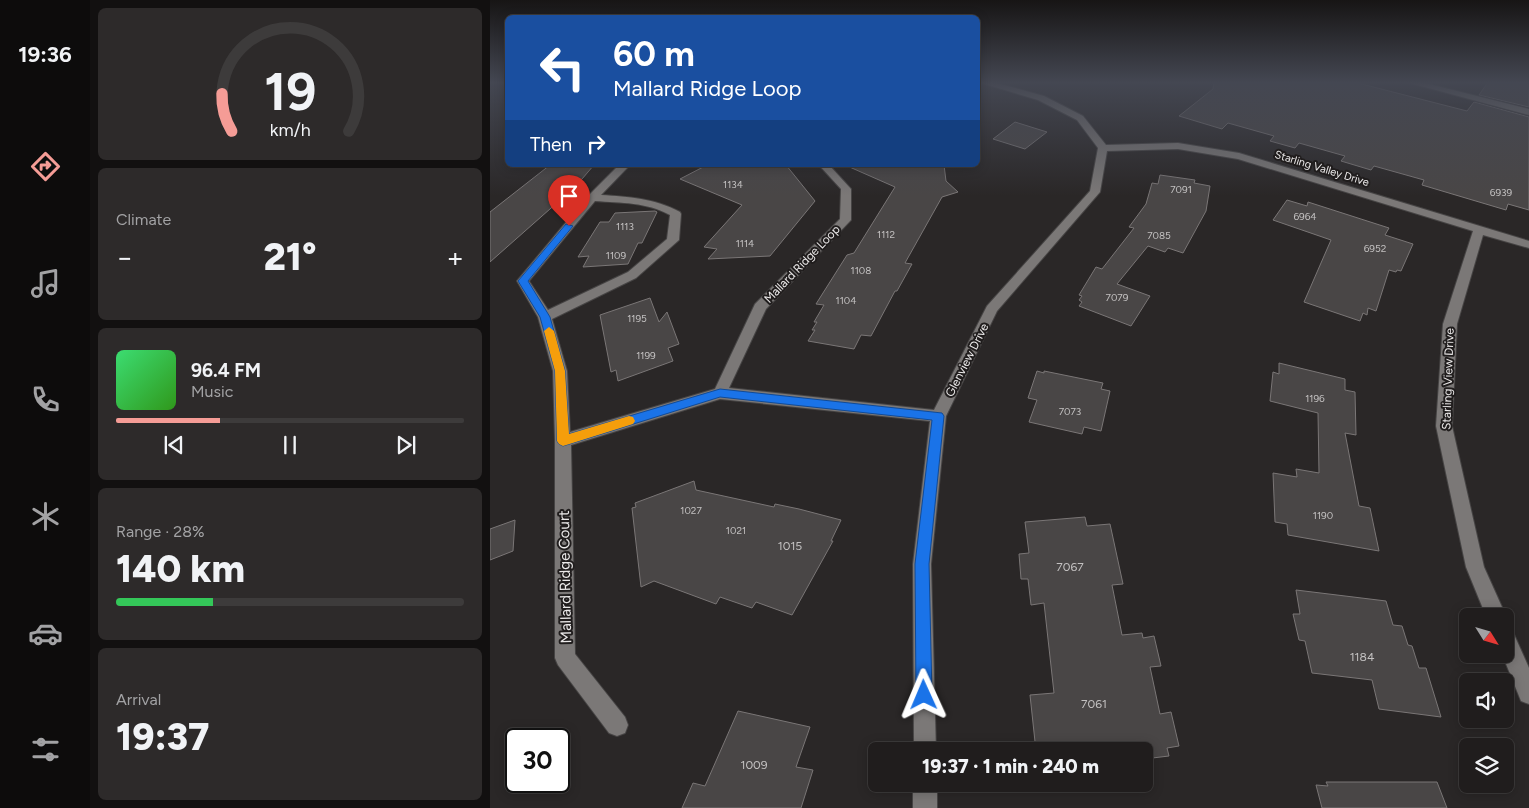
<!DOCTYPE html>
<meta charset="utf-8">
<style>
body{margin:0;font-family:Figtree,sans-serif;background:#2d2a2a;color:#f1f3f6;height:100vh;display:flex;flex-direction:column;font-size:19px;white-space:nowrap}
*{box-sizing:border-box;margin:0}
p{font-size:16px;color:#a2a2a4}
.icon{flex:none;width:28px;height:28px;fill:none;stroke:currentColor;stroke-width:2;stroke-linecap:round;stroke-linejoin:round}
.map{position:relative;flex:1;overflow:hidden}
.side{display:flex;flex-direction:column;gap:8px;padding:8px;background:#121010;width:400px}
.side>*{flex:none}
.top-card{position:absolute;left:15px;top:15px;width:475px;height:152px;border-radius:8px;box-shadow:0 2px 12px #0003,0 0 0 1px #3d3b3b;background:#1a4fa0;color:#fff;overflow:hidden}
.needle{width:32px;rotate:127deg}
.tools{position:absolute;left:969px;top:608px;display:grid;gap:10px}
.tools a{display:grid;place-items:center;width:55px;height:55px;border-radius:8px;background:#201d1d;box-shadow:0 2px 12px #0003,0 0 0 1px #3d3b3b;font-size:25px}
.speed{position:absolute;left:15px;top:728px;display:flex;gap:10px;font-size:25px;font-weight:700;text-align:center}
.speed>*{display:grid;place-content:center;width:65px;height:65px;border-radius:50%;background:#201d1d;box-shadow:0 2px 12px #0003,0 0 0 1px #3d3b3b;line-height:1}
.speed .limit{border:2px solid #111;border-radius:8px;background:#fff;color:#111}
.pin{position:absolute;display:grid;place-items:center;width:42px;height:42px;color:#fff;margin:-51px -21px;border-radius:50% 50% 50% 0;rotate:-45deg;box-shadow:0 0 5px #0007}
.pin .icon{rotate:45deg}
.me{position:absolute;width:55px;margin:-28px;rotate:359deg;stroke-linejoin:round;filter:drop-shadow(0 0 4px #0008)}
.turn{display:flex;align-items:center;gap:18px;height:105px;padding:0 25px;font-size:22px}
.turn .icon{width:65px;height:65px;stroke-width:2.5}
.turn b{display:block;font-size:35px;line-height:42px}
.then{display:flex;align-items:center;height:48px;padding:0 25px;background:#0003;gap:10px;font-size:19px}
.big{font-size:38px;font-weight:800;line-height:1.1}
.side .card{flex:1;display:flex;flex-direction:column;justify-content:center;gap:8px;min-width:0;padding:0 18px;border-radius:8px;background:#2d2a2a}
.side .dial{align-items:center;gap:0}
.dial svg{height:130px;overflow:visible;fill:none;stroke:#3d3b3b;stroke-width:7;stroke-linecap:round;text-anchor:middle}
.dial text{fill:#f1f3f6;stroke:none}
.song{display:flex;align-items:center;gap:15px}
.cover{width:60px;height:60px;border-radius:8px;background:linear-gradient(135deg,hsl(140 70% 55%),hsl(110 70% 35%))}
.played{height:5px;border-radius:2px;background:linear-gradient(90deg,#f59c96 30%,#3d3b3b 30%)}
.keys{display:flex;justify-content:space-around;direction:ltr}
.heat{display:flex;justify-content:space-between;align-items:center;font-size:28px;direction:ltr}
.charge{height:8px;border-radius:4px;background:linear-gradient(90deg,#34c759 28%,#3d3b3b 0)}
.trip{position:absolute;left:378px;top:742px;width:285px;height:50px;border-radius:8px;background:#201d1d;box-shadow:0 2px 12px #0003,0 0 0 1px #3d3b3b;font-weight:800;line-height:50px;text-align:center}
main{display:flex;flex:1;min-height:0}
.menu{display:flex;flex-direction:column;width:90px;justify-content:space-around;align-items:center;background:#0d0c0c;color:#a2a2a4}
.menu .icon{width:35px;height:35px}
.menu .selected{color:#f59c96}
.menu b{font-size:22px;color:#f1f3f6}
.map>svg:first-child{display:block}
.building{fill:#494646;stroke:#7a7676}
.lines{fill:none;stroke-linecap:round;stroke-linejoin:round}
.street-casing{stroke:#464444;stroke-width:2}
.street{fill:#7b7877;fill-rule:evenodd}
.route{fill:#1a73e8;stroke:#114b97}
.slow{fill:#f59e0b}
.labels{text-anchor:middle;stroke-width:4;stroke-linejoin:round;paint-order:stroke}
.number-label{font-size:10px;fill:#c3c1c1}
.far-street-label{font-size:11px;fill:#eceaea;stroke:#201d1d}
.street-label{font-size:12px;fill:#eceaea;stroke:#201d1d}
.near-number-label{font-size:12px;fill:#c3c1c1}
.near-street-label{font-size:15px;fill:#eceaea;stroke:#201d1d}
</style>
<main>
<nav class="menu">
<b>19:36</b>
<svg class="icon selected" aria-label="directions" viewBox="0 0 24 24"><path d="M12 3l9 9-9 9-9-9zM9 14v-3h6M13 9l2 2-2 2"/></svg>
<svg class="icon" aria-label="music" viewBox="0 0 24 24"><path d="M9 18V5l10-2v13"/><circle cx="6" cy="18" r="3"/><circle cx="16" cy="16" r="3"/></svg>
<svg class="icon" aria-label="phone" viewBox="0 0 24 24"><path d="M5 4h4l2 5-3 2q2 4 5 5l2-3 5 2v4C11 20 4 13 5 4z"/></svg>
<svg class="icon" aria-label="climate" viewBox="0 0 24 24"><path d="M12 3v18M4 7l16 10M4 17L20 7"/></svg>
<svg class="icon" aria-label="car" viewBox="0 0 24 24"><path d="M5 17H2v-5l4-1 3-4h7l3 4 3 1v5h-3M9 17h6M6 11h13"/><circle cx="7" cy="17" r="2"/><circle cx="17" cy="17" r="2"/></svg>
<svg class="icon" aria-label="filters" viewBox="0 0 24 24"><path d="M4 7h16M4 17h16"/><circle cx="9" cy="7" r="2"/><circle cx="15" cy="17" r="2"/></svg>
</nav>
<section class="side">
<div class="card dial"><svg viewBox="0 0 100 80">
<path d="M14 69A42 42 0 1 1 86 69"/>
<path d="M14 69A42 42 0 0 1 8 46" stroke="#f59c96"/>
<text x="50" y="56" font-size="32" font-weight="700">19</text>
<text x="50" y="72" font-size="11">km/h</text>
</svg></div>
<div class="card"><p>Climate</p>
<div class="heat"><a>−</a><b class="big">21°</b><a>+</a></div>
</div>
<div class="card">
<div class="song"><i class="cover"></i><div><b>96.4 FM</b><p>Music</p></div></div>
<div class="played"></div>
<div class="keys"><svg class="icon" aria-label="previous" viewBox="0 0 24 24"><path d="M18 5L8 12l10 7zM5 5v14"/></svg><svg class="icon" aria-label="pause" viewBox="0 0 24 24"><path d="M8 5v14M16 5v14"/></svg><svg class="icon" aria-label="next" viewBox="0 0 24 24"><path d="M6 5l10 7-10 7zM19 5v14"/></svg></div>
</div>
<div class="card"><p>Range · 28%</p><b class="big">140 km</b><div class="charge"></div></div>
<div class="card"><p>Arrival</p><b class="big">19:37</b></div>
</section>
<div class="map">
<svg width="1039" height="808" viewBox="0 0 1039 808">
<rect width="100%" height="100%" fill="#2a2727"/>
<path class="building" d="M724 82H864L977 111 984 102 1039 117V210L1018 204 1016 210 932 185 934 180 884 166 881 170 851 161 855 156 809 143 805 148 780 141 784 136 738 123 732 129 689 116 723 89Z
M998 82H1039V107L989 95Z
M525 122 557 132 535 149 503 139Z
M60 165H104L86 186 0 262V212Z
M217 165H296L325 201 280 256 218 259 227 249 214 247 252 205 190 179Z
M355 165H454L456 181 468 192 452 197 415 263 422 264 407 291H405L381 336 371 335 364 349 318 341 325 330H322L327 322H324L334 305 326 304 357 255 364 253 405 187Z
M670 175 705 180 704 183 720 186 716 211 693 253 678 248 675 252 658 246 627 284 660 296 641 326 589 306 592 302 589 300 592 296 589 295 606 267 612 269 644 228 639 227 656 204 662 183 668 184Z
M797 200 817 206 818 202 899 228 895 235 923 244 911 271 907 270 906 272 899 270 886 311 878 308 877 315 873 313 870 321 814 302 841 240 783 220Z
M165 211 167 212 152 243H148L138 264 93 267 99 256 88 257 110 222H119L125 213Z
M160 298 169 322 177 312 189 344 178 348 183 361 128 381 126 370 121 372 110 315Z
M789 363 855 379V390L865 392 866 435 855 433 869 506 880 508 889 551 798 535 797 524 785 522 783 473 807 477 806 469 829 473 828 413 780 401 783 372 789 374Z
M547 371 554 373V371L613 383 611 389 620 391 611 431 594 427 592 434 539 422 547 400 538 398Z
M204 481 206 490 284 507 285 504 309 509 351 520 341 541H343L302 615 266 602 262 608 230 597 226 604 164 581 151 587 142 508 146 507 145 503Z
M595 517 597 526 620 524 633 584 622 585 632 635 652 633 653 638 664 636 671 666 660 667 670 714 681 712 689 746 677 748 679 756 654 759V751H546L540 695 564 693 554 603 541 605 538 579H531L529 554 539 553 535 522Z
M25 520 23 551 0 560V529Z
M806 590 896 601 903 625 912 626 918 645 922 646 929 668H936L951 717 889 709 882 680 822 673 815 641 809 640 803 614H810Z
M248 711 320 727 306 767 323 770 311 808H192L203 783 215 786Z
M836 782H947L957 808H832L826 785 838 786Z"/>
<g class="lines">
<defs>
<path id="street" d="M488 82H503L554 96 593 116 616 145 688 143 749 153 1039 241V248L993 235 967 324 962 426 994 567 1016 616 1015 618V616H996L976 567 946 426 953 324 983 231 748 159 688 149 617 151 610 192 507 311 456 416 441 564 446 751H424L423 564 440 421 230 399 81 445 85 654 135 717 138 725 135 733 127 736 119 733 68 665 65 658V441L63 371 48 317 27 281 98 196 129 165H140L111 195C139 197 164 198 190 212L191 214 189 240 146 278 62 319 77 371 80 432 225 389 265 304 350 219 351 189 329 165H339L361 189V220L276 309 239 388 444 410 497 306 600 191 608 148 587 120 548 100ZM105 201C132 203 156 202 180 215L177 239 138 272 58 310 39 281Z
M916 82H931L1039 109V115Z
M1015 627 1022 630 1039 668V704L1031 701 1012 654H1015Z
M423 784H447V808H423Z"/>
</defs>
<use href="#street" class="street-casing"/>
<use href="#street" class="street"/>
</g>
<linearGradient id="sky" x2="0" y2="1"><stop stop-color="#171515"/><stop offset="0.42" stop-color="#444752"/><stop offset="1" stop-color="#444752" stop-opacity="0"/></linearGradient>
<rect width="1039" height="196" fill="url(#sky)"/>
<path class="route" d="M76 224 83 226 38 281 60 317 75 371 79 434 230 389 452 413 454 416 439 564 442 695 440 701 434 703 428 701 426 695 425 564 442 420 230 397 73 446 69 444 67 441 65 371 50 317 28 281Z"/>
<path class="slow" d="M59 327 64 331 75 371 79 434 139 416 143 417 145 421 143 424 73 446 69 444 67 441 65 371 54 331Z"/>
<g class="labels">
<g class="number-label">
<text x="243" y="188">1134</text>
<text x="691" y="193">7091</text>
<text x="1011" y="196">6939</text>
<text x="815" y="220">6964</text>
<text x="135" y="230">1113</text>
<text x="396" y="238">1112</text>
<text x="669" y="239">7085</text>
<text x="255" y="247">1114</text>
<text x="885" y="252">6952</text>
<text x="126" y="259">1109</text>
<text x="371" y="274">1108</text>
<text x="627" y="301">7079</text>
<text x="356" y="304">1104</text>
<text x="147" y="322">1195</text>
<text x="156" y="359">1199</text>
<text x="825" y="402">1196</text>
<text x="580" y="415">7073</text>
<text x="201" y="514">1027</text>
<text x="833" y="519">1190</text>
<text x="246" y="534">1021</text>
</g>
<g class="far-street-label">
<text transform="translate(832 168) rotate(17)" y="4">Starling Valley Drive</text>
</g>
<g class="street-label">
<text transform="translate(312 264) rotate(-46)" y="4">Mallard Ridge Loop</text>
<text transform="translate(477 360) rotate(-63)" y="4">Glenview Drive</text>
<text transform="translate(958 379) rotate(-88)" y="4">Starling View Drive</text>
</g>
<g class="near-number-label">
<text x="300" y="550">1015</text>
<text x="580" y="571">7067</text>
<text x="872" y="661">1184</text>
<text x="604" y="708">7061</text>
<text x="264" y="769">1009</text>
</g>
<g class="near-street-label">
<text transform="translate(75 577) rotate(-91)" y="5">Mallard Ridge Court</text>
</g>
</g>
</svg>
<div class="tools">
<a><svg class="needle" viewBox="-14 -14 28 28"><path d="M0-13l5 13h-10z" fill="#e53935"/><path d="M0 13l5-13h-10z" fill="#a2a2a4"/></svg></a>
<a><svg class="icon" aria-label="sound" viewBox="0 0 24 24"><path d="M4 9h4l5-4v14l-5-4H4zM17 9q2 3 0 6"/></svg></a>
<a><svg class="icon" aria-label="layers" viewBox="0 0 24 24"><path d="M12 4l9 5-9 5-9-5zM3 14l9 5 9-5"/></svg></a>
</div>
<div class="speed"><div class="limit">30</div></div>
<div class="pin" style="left:79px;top:226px;background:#d93025"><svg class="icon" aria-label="arrive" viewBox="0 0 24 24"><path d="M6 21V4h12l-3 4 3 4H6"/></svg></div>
<svg class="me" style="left:434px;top:695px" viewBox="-20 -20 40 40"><path d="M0-17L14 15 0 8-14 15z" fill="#1a73e8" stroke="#fff" stroke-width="4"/></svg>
<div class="trip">19:37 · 1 min · 240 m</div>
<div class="top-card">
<div class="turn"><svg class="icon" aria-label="left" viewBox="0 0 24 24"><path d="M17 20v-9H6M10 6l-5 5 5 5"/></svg><div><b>60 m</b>Mallard Ridge Loop</div></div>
<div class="then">Then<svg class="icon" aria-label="right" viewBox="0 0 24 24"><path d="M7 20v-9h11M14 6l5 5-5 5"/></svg></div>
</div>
</div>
</main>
